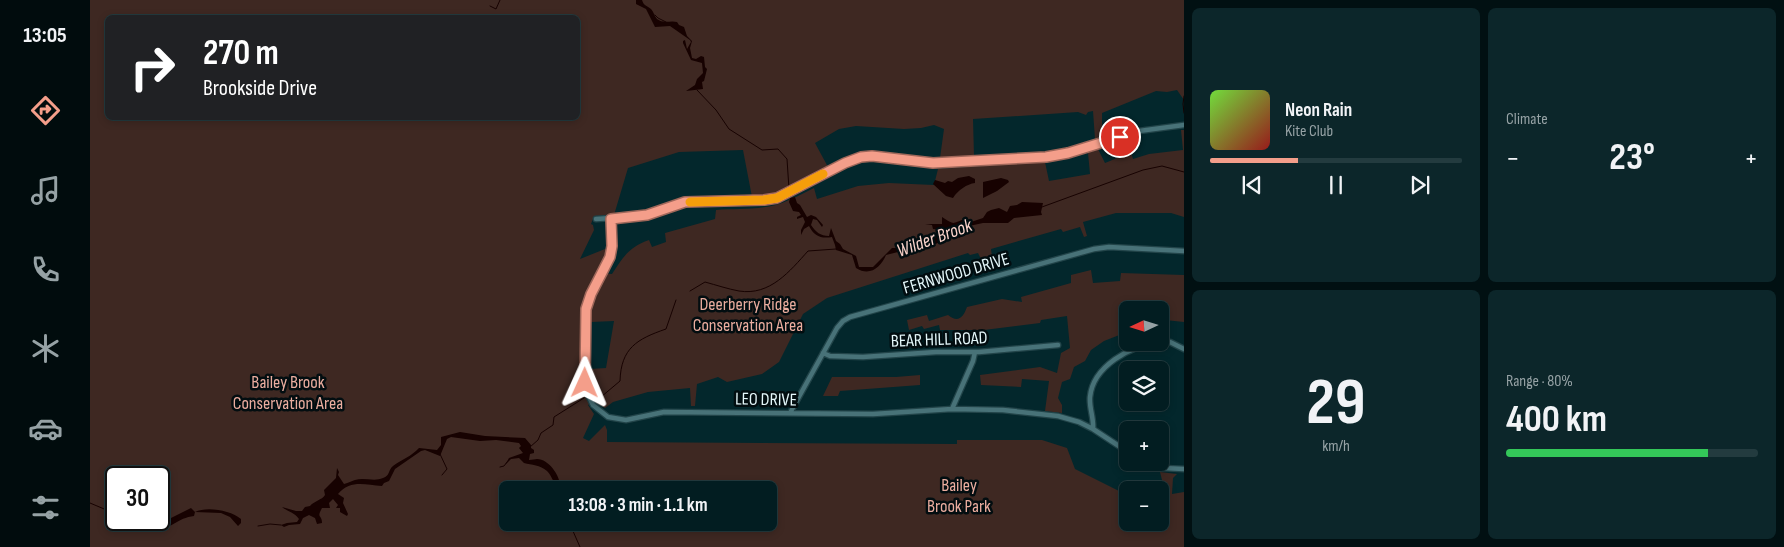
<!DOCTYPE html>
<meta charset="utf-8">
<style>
body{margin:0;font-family:"Sofia Sans Condensed",sans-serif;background:#0c262a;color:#f1f3f6;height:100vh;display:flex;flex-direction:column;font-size:19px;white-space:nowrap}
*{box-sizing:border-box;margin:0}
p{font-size:16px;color:#96a2a5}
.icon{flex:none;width:28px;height:28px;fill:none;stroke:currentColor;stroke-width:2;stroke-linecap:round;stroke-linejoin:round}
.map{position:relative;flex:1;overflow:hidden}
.drawer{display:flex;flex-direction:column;gap:8px;padding:8px;background:#011012;width:600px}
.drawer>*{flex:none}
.hud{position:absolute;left:15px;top:15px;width:475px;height:105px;border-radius:8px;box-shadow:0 2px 8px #0003,0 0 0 1px #233b3f;background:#202124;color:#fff;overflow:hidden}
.needle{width:32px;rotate:266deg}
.buttons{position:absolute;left:1029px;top:301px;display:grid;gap:10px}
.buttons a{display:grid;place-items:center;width:50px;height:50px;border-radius:8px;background:#021d21;box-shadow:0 2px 8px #0003,0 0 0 1px #233b3f;font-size:25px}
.speed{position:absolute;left:15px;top:466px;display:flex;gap:10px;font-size:25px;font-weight:700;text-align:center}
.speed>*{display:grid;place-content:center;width:65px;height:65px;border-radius:50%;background:#021d21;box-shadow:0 2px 8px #0003,0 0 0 1px #233b3f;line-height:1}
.speed .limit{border:2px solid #111;border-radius:8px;background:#fff;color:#111}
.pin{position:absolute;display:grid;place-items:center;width:42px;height:42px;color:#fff;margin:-21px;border:2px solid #fff;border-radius:50%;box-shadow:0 1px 5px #0007}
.me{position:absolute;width:55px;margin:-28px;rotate:1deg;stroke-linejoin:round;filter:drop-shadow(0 0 4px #0008)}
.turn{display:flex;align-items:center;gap:18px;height:105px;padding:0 15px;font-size:22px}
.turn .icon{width:65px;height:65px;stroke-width:2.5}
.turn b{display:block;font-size:35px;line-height:42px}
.big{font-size:38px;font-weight:700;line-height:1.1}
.drawer .card{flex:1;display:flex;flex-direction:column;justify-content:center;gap:8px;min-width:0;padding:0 18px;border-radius:8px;background:#0c262a}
.drawer .dial{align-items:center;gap:0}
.dial b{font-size:65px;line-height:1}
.song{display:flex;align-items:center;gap:15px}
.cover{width:60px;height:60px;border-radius:8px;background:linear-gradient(135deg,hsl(100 70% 55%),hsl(0 70% 35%))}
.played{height:5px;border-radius:2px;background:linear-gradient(90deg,#f49e8a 35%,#233b3f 35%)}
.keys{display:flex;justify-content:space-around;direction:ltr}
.heat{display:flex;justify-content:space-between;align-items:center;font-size:28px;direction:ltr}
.charge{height:8px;border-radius:4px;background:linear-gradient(90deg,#34c759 80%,#233b3f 0)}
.drawer .tiles{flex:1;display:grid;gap:8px;grid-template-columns:repeat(2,1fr)}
.trip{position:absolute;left:409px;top:481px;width:278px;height:50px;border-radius:8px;background:#021d21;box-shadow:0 2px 8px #0003,0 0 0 1px #233b3f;font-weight:700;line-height:50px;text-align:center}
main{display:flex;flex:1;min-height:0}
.tab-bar{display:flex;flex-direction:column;width:90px;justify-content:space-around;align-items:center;background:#010c0d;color:#96a2a5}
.tab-bar .icon{width:35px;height:35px}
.tab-bar .on{color:#f49e8a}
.tab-bar b{font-size:22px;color:#f1f3f6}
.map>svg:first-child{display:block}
.green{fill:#3e2822;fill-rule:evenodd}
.water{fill:#170201}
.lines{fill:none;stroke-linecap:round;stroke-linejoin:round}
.stream{stroke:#170201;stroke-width:1}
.street-casing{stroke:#224449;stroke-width:7}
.street{stroke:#487278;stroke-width:4.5}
.route-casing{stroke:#9f675a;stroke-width:12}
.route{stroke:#f49e8a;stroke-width:9}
.slow{stroke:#f59e0b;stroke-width:9}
.labels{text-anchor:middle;stroke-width:5;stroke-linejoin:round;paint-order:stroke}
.street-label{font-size:18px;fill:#e4f7fa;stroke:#020d10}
.park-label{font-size:18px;fill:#ebad9f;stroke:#020d10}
.water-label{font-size:19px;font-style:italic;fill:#fbd4cb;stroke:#020d10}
</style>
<main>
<nav class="tab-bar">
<b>13:05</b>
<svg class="icon on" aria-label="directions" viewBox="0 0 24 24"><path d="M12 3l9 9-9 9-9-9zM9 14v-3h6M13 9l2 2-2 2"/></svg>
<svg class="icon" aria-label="music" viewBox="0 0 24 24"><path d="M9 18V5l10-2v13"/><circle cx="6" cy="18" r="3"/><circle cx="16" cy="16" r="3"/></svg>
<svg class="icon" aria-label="phone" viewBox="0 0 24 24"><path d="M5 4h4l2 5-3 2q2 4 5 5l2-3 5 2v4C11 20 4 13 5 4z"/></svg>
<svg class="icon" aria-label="climate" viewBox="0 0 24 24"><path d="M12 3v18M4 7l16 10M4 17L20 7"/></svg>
<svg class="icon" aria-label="car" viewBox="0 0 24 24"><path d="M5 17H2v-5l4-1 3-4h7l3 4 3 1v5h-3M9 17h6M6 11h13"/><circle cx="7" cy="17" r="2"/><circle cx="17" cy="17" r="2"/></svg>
<svg class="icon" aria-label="filters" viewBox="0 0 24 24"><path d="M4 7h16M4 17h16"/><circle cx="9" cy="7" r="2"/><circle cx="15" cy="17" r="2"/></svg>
</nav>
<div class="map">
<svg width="1094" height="547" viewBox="0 0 1094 547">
<rect width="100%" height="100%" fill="#03272c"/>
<path class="green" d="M0 0H1094V100L1087 90 1077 92 1066 91 1012 113V135L1005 139 1003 111 998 112 996 115 988 112 883 119 884 156 850 158 854 129 844 125 831 128 814 129 766 126 749 129 725 143 738 167C711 182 693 196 662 197L653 150 589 152 538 168 524 215 504 216 501 224 503 225 504 230 490 259 515 249 517 251 507 273 522 274C533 257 539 247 559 240L562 247 576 242 575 233 625 219 626 210C650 208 677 211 699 200L700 198 706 197 724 188 727 199 768 186 799 183 844 185 848 169 955 162 959 181 1000 174 998 153 1008 149 1015 163 1032 156 1029 142 1037 140 1043 159 1059 154 1093 150 1091 130H1094V217L1081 213H1026L993 222 997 236 994 237 990 227 973 232 971 229 901 249 902 257 891 259 888 253 880 255 878 253 737 298 713 314 689 362 672 374 637 382 628 377 607 384 605 406H601L600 388 558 392 523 402 515 408 505 402 498 405 504 414 493 438 499 441 515 425 517 430V442L867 444V440H952L977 448 985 469 1037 495 1038 522H1070V497H1072V480L1070 472 1087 474 1083 478 1082 494 1094 492V547H0ZM18 18H488V118H18ZM501 311V322L524 321 516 368 500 369 501 383 491 386V316ZM26 478H69V520H26ZM418 490H678V522H418Z
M1001 270 1003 283 1030 281 1031 273 1094 275V322L1075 320H1070V310H1038L1037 332 1014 341 1001 350 995 361 984 367 980 379 972 382 968 398 972 405V413L955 411 959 381 932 379 931 387 891 385 890 375 950 367 967 373 971 353 980 348 977 316 951 320 950 323 894 330H850L849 325 834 329 832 326 819 330 817 320 837 315 839 321 858 315C868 323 873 318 877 307L912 299 932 302 931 297 981 283V275Z
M830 375V385L750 391 748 396H733L742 377H806Z"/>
<path class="water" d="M546 0H552C554 6 556 5 561 9 564 12 564 16 567 19 573 24 581 20 587 22L589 25 594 27 597 36 602 41 600 48 602 58 606 59 611 56 614 57 615 67 617 69 614 81 612 82 613 89 596 91 605 85 607 79 613 73 612 63 601 60 593 43V41L595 40 597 49 601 42 600 40 580 26 565 27 556 9 546 4Z
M879 176 885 179V183C877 184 868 190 863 198L856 196 843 184 845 180 855 183 858 181 862 182 868 178Z
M911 178 918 180 919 182 907 191 893 198V182Z
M705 197 707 203 710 205 717 217 721 215 726 217 733 225 732 227 727 220 723 219 721 225C726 232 730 236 739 236L741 228 746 241 750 244 753 249 766 256 769 267H783L802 248H812L819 250 836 239 839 234 853 232V230L843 229 842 225 835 224H852V217C865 225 861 224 875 219L877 234 869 238 863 234 844 245 836 242C828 246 822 256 812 251L796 255C791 267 780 277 766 268L762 255 746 250 745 245 742 237C731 239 724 236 719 226L714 229 711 235V230L715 222 713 217 707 219V217L711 215 709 212 703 211 699 202 700 198Z
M932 202 953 203 951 212 952 215 924 218 918 223H893L879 226 881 222 893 218 897 212 901 210 909 208 917 212 920 206 927 205Z
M370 432 395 436 435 438 441 445V448L444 450V453L440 454 439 460C442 460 445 459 447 459 459 459 471 477 470 487 463 485 463 477 457 471 450 465 442 465 434 463L429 458 421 459 415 465 419 458 433 453 429 448 431 446 429 443 406 440 390 441 361 437 357 439 350 456 335 450 331 451 305 469 299 481 294 483 292 486C275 485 261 479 248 494L254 498 253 503 258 514 257 516 250 512V508H246L248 505 243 499 239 503 240 508H232C226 519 232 514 232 523L227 524 225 518 219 515 213 518 210 524 199 525 194 527 191 525 197 523 207 522 209 519C204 512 198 512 192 507L206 511H212L215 507 220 506C224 501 232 500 235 495L234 490 246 478 247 468 249 472 248 475 254 484C259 483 261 481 265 480 274 477 284 482 293 478 300 476 298 470 303 466 311 460 322 456 329 448L347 450 351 445V437Z
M101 508 105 512C116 506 141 510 151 519V523L148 526 140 517 131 513 105 512 104 516C83 518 74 539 54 526L71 523Z"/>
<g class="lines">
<path class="stream" d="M400 6 406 9 410 0
M565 15 568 18 576 22
M607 90 626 110 639 129 672 150 688 149 697 159 699 189
M1094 96 1093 104 1094 113
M952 207 1053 170 1072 166 1094 172
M824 245 830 236 838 237
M600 291 615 282C626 285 638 289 649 291 680 296 700 271 718 251L746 249
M503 395 511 397 530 381C531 348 547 339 576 329L586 300
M440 447 448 440 451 433 463 425 464 417 494 398
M350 454 357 469 352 475
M410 467 414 466 417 462
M0 503 26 514
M40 520 56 527
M479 522 490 547
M168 526 180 524 191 525"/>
<defs>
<path id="street" d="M506 219 553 216 595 202 674 200 687 197 755 163 771 157 782 156 843 163 965 156 1049 131 1094 125
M521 219V253L499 299 496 320V391L503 405 518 417 536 420 574 412 783 414 862 409 913 410 968 416 989 422 1003 429 1038 452
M1070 342H1080L1094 349
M733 353 740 356 773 357 846 352H889L968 345
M862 409 883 361 885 352
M700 413 747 328 753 321 760 317 1004 249 1019 247 1094 251
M1003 429C1004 418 999 408 1000 397 1003 366 1040 346 1069 342
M1056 462 1073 468 1094 469"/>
</defs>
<use href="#street" class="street-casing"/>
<use href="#street" class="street"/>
</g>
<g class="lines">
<defs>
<path id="route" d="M495 383 496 309 501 294 520 257 522 246 521 219 557 215 595 202 674 200 687 198 755 163 771 157 782 156 843 163 956 157 978 153 1030 137"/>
</defs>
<use href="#route" class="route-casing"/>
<use href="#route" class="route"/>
<path class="slow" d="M600 202 674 200 687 198 733 174"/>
</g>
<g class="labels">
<g class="street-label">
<text transform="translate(866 273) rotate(-16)" y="6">FERNWOOD DRIVE</text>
<text transform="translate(849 339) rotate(-2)" y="6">BEAR HILL ROAD</text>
<text transform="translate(676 399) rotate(1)" y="6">LEO DRIVE</text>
</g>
<g class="park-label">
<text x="658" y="310">Deerberry Ridge<tspan x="658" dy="21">Conservation Area</tspan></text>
<text x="198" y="388">Bailey Brook<tspan x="198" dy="21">Conservation Area</tspan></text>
<text x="869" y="491">Bailey<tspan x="869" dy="21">Brook Park</tspan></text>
</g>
<g class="water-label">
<text transform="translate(844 237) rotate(-20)" y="7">Wilder Brook</text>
</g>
</g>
</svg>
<div class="buttons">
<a><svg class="needle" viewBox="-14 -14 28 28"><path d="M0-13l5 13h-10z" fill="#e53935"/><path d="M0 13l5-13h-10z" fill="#96a2a5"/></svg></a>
<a><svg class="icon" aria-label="layers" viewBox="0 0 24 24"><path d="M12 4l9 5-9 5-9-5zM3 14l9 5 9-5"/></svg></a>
<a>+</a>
<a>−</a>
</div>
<div class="speed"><div class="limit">30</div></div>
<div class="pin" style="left:1030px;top:137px;background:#d93025"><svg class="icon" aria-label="arrive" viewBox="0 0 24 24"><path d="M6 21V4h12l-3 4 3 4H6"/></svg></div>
<svg class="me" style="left:495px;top:383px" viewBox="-20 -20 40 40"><path d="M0-17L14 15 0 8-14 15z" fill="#f49e8a" stroke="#fff" stroke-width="4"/></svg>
<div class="trip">13:08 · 3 min · 1.1 km</div>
<div class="hud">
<div class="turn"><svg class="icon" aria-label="right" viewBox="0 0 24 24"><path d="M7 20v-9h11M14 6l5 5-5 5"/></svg><div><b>270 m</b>Brookside Drive</div></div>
</div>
</div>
<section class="drawer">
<div class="tiles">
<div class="card">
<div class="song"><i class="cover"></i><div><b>Neon Rain</b><p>Kite Club</p></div></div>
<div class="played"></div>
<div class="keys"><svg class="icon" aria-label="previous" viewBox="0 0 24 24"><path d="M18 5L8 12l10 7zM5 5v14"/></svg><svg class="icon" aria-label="pause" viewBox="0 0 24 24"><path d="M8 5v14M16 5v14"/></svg><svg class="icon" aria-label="next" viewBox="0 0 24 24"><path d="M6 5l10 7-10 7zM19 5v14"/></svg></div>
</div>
<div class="card"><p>Climate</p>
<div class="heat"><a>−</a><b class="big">23°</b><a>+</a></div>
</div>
<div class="card dial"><b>29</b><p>km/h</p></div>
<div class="card"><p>Range · 80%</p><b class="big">400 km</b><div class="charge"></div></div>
</div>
</section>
</main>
